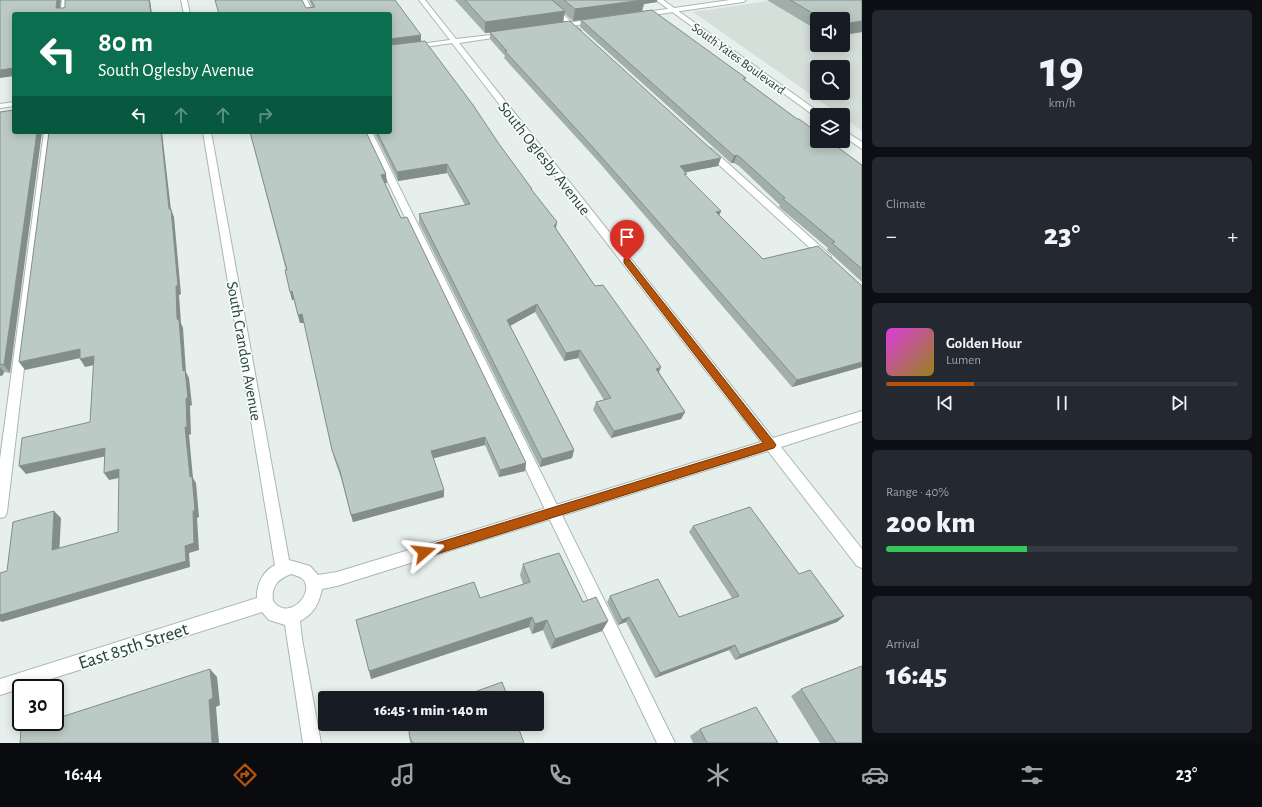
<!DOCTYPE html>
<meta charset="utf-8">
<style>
body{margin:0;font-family:"Alegreya Sans",sans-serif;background:#242831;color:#f1f3f6;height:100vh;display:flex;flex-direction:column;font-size:15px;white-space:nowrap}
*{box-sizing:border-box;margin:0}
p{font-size:13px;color:#9ea1a6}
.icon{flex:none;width:22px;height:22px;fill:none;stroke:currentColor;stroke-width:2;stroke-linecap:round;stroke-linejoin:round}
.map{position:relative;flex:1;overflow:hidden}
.details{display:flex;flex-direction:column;gap:10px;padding:10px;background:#0d0f14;width:400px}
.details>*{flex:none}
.top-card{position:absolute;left:12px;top:12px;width:380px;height:122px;border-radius:4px;box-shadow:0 2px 10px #0003;background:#0b6e4f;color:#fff;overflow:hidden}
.controls{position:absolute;left:810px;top:12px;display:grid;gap:8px}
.controls a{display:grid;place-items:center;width:40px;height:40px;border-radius:4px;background:#171b24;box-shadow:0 2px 10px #0003;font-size:20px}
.speed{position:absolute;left:12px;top:679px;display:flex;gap:8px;font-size:20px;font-weight:700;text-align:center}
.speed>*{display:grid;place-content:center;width:52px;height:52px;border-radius:50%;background:#171b24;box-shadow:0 2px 10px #0003;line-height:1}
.speed .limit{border:2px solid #111;border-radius:6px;background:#fff;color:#111}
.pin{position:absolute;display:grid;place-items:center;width:34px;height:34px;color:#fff;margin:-41px -17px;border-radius:50% 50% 50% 0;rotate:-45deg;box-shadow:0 0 4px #0007}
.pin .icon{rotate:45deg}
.me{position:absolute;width:44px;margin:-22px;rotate:73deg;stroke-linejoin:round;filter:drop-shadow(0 0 3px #0008)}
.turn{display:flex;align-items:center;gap:14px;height:84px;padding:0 20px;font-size:18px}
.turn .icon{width:52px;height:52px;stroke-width:2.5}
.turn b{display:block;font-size:28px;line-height:34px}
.lanes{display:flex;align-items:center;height:38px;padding:0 20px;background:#0003;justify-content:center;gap:20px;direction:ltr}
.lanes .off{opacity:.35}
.big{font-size:30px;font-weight:800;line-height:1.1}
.details .card{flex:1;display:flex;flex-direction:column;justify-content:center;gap:6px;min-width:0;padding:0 14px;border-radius:6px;background:#242831}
.details .dial{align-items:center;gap:0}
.dial b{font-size:52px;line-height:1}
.song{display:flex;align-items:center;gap:12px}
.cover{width:48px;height:48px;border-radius:6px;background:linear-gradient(135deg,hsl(300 70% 55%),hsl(50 70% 35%))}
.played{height:4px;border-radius:2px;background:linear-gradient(90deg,#b45309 25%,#363941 25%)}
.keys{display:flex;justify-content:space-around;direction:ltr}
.heat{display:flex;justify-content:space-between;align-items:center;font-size:22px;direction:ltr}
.charge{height:6px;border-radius:3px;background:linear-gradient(90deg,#34c759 40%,#363941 0)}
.trip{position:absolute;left:318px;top:691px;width:226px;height:40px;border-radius:4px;background:#171b24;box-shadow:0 2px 10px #0003;font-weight:800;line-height:40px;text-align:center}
.tab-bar{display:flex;height:64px;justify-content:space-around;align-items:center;background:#090b0e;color:#9ea1a6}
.tab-bar .icon{width:28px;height:28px}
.tab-bar .active{color:#b45309}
.tab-bar b{font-size:18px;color:#f1f3f6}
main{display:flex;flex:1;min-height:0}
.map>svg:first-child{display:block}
.built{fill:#d4dfda;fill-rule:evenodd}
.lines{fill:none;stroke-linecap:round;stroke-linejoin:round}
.service-casing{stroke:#a8b8b2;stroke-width:2}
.minor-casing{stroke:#a8b8b2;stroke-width:2}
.tertiary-casing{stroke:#a8b8b2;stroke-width:2}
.service{fill:#fff;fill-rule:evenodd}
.minor{fill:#fff;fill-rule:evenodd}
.tertiary{fill:#fff;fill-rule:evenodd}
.wall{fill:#a1aea9}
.shaded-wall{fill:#838d89}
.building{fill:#bbcac4;stroke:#838d89}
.route{fill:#b45309;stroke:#753606}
.labels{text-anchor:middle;stroke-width:3.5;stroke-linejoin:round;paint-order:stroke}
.far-street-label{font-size:13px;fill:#24423a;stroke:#f7fbf9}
.street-label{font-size:16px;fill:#24423a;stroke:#f7fbf9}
.near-street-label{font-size:19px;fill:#24423a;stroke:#f7fbf9}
</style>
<main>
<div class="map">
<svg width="862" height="743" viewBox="0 0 862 743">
<rect width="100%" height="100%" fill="#e6efeb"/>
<path class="built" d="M776 0H862V131L843 117V115H840L693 12ZM817 19H843V45H817ZM817 67H843V93H817Z"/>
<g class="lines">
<defs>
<path id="service" d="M62 0H68L66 14H60Z
M301 0H307L314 14H308Z
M541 0H548L581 31V33H577Z
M44 132H52L7 512 5 517 0 518V459Z
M364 132H372L675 743H657Z
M709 148 712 149 830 255 831 257 830 259H822L706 153 705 151Z"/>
<path id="minor" d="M181 0H187L190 14H184Z
M419 0H425L456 39 508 33V35L506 36 459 43 773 438 862 411V421L781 447 862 549V568L857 566 768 451 337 586 322 589C319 603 314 614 300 621L302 639 321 743H303L285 625 269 620 262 612 0 695V679L257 598C256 585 263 571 275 565L203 132H211L289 560 310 566 318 575 337 572 761 442 452 43 390 52V48L450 40ZM291 574C294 575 298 576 300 577 319 588 290 624 273 601 271 586 278 579 291 574Z
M730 0H746L743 2 639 17 636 15 639 13Z
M595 19 598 21 597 22 558 28 555 26 558 24Z
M14 102V106L0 108V104Z"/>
<path id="tertiary" d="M656 0H663L823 115H817L816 117Z
M843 130 862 142V149L843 136Z"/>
</defs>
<use href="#service" class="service-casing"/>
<use href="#minor" class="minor-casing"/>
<use href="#tertiary" class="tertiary-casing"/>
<use href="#service" class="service"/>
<use href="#minor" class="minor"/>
<use href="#tertiary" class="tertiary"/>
</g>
<path class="wall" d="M309 0H395L421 41 532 189V191L557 222 556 229 595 286 661 367 659 372 685 412 681 419 611 438 593 410 596 402 604 400 578 358 564 361 535 312 510 326 574 450 572 458 540 467 419 223V214L465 205 447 173 398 181 374 132H390L306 8 312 7Z
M455 0H657V2L644 4 642 11 746 78 745 80 797 119 862 165V282L827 250 828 248 779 207 780 205 739 166 734 163H731L580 27 581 20 573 21 564 13 563 22 718 166 686 172V176L721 211 719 215 763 259 862 286V367L792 387 597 160 504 58 505 56 490 39V33H485Z
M767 0H862V32L843 35V19H817V30Z
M0 112 10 373 4 372 3 375 0 376V379Z
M250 132 387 183H385L401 218 526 463 525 471 499 477 485 445 433 458 444 490V497L353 522 341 478 334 458 304 323H300L294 300H292L286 270Z
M693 526 799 574 844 616 837 622 735 660 729 650 655 678 626 622 618 625 607 602 610 596 679 617 732 598 689 532Z
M523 564 583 602 608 621 602 631 551 649 543 630 532 634 529 627 371 679 480 598 523 584 520 575Z
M801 689 862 743H820L791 696Z
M700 729 778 743H693L690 736Z
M409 733 524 743H410Z"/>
<path class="shaded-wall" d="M57 0H61L59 14 56 8Z
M149 0H150L152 14H151Z
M636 0H657V2L644 4 642 11 573 21 575 9Z
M565 11 563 22 485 33V22Z
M862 21V32L843 35V24Z
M421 35V42L390 46V39Z
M14 68V76L0 78V70Z
M37 132H42L10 373 4 365Z
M161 132H162L171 210V209L174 217 181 294 179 295 181 323 183 328 186 372 189 378 192 405 190 406 191 434 189 435 193 478 196 483 199 517 197 518 199 550 189 553 190 567 2 622 0 621V613L185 546 190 477 185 427 183 371 177 319 169 209Z
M737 155 734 163H731L734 156Z
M721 158 718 166 677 174 680 166Z
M447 164V173L398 181 397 172Z
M386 174 387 183H381V175Z
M721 211 718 218 716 212Z
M557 222 555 231 554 226Z
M292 291 294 300H292L290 292Z
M537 304 535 312 506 328 507 320Z
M302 314 304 323H300L298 315Z
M80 349 85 357 25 370 19 362Z
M580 350 578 358 564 361 566 353Z
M94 356 99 364 85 367 80 359Z
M862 362V367L792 387 797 380Z
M0 367 4 372 3 375 0 376V379Z
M661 367 657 376 656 369Z
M685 412 681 419 611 438 614 431Z
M485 437V445L431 459V451Z
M105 448 111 455 26 474 19 466Z
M574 450 572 458 540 467 542 459Z
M526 463 525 471 499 477 500 470Z
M119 469 124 477 109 480 104 473Z
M444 490V497L353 522 351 515Z
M54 511 61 518 59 557 52 550Z
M844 616 837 622 735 660 740 655Z
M532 617 529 627 371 679 369 671Z
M629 617 626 622 618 625 622 620Z
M547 620 543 630 532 634 535 624Z
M608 621 602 631 551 649 555 639Z
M735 645 729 650 655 678 660 673Z
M210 669 217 677 220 705 216 707 219 743H212L209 700Z"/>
<path class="building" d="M0 0H57L56 8H63L65 7V0H149L151 14H14V68L0 70Z
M215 0H302L306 8 315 7 311 0H395L421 35 390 39V14H219Z
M465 0H552L565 11 485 22Z
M564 0H643L575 9Z
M790 0H862V21L843 24V19H823Z
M652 10 746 78 743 79 797 119H799L817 132V141H829L862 165V269L832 243 835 242 783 199 785 198 742 159 737 155 734 156 581 20Z
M570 21 721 158 680 166 687 174H684L721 211 716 212 763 259 818 246 862 286V362L797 380 598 153 505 51H507L490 32Z
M425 41 473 105 499 144 532 189H531L557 222 554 226 595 286 603 285 636 331 661 367 656 369 685 412 614 431 596 402 611 398 580 350 566 353 537 304 507 320 574 450 542 459 419 214 470 204 447 164 397 172 377 132H390V45Z
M14 110V132H37L4 365 0 364V112Z
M49 132H161L169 209H171L178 286H176L177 319 179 320 183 371 185 370 188 398H186L187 427H185L190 477 192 476 195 510 193 511 194 543 185 546 186 561 0 615V573L7 571 13 522 54 511 52 550 118 532 119 469 104 473 105 448 19 466 22 438 90 422 94 356 80 359V349L19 362Z
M250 132H366L386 174 381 175 401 218 407 217 526 463 500 470 485 437 431 451 444 490 351 515 340 471 332 450 302 314 298 315 292 291 290 292 285 270H287Z
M750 507 799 574 810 570 844 616 740 655 735 645 660 673 629 617 622 620 610 596 658 579 679 617 739 596 693 526Z
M559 553 583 602 596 597 608 621 555 639 547 620 535 624 532 617 369 671 356 620 474 582 480 598 530 582 523 564Z
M862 666V743H836L801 689Z
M210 669 213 698 209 700 212 743H20L21 730 47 722H55V719Z
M502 682 508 698H458Z
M756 707 778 743H707L700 729Z
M411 724H517L524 743H413L410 738 409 733Z"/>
<path class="route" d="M624 259H629L774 442 776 445 774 448 424 558 420 556 419 552 420 548 424 547 763 443 624 263Z"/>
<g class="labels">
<g class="far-street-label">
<text transform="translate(739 58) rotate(36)" y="5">South Yates Boulevard</text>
</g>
<g class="street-label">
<text transform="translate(545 158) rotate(52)" y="6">South Oglesby Avenue</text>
<text transform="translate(245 351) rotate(80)" y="6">South Crandon Avenue</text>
</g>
<g class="near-street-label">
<text transform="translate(133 645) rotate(-18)" y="7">East 85th Street</text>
</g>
</g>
</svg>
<div class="controls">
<a><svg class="icon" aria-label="sound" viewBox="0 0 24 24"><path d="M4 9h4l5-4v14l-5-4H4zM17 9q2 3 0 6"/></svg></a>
<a><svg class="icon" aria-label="search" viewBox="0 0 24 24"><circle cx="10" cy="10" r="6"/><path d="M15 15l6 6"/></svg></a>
<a><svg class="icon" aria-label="layers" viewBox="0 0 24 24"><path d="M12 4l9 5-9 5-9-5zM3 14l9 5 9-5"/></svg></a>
</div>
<div class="speed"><div class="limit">30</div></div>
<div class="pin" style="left:627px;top:261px;background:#d93025"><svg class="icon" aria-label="arrive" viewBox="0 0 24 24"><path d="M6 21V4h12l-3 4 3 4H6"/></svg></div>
<svg class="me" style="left:424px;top:552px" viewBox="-20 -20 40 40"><path d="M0-17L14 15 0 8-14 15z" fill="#b45309" stroke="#fff" stroke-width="4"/></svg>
<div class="trip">16:45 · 1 min · 140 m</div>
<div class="top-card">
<div class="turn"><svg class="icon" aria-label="left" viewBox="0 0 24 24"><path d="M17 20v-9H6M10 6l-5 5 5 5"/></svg><div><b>80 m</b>South Oglesby Avenue</div></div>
<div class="lanes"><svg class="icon" aria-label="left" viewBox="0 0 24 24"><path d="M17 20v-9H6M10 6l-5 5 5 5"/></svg><svg class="icon off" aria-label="ahead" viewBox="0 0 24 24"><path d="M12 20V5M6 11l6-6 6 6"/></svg><svg class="icon off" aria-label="ahead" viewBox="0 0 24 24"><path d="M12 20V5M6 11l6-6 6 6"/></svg><svg class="icon off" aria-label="right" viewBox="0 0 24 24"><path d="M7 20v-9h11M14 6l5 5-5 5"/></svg></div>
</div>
</div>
<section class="details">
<div class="card dial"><b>19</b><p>km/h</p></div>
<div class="card"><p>Climate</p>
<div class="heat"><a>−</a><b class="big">23°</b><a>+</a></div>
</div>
<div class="card">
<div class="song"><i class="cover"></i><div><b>Golden Hour</b><p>Lumen</p></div></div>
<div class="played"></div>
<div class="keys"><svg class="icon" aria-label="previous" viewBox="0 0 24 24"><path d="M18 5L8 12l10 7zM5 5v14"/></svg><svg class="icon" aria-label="pause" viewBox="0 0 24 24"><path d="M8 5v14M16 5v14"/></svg><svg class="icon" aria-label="next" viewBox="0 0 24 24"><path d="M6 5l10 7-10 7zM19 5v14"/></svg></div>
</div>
<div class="card"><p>Range · 40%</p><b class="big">200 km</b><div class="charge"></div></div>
<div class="card"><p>Arrival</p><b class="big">16:45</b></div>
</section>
</main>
<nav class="tab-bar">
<b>16:44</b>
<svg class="icon active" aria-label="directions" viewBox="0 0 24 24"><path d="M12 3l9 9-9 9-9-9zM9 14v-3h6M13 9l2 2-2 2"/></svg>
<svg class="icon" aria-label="music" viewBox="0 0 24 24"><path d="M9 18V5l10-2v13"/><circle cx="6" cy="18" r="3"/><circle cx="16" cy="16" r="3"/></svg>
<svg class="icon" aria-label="phone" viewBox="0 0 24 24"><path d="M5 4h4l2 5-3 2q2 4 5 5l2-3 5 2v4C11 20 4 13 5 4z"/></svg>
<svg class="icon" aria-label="climate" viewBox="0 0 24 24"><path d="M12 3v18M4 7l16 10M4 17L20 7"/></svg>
<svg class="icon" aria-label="car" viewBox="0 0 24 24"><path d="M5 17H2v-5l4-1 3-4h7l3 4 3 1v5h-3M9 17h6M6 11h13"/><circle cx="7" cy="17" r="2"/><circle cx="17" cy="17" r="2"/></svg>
<svg class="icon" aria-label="filters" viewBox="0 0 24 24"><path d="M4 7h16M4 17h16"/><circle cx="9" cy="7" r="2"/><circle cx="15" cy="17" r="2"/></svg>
<b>23°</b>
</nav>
